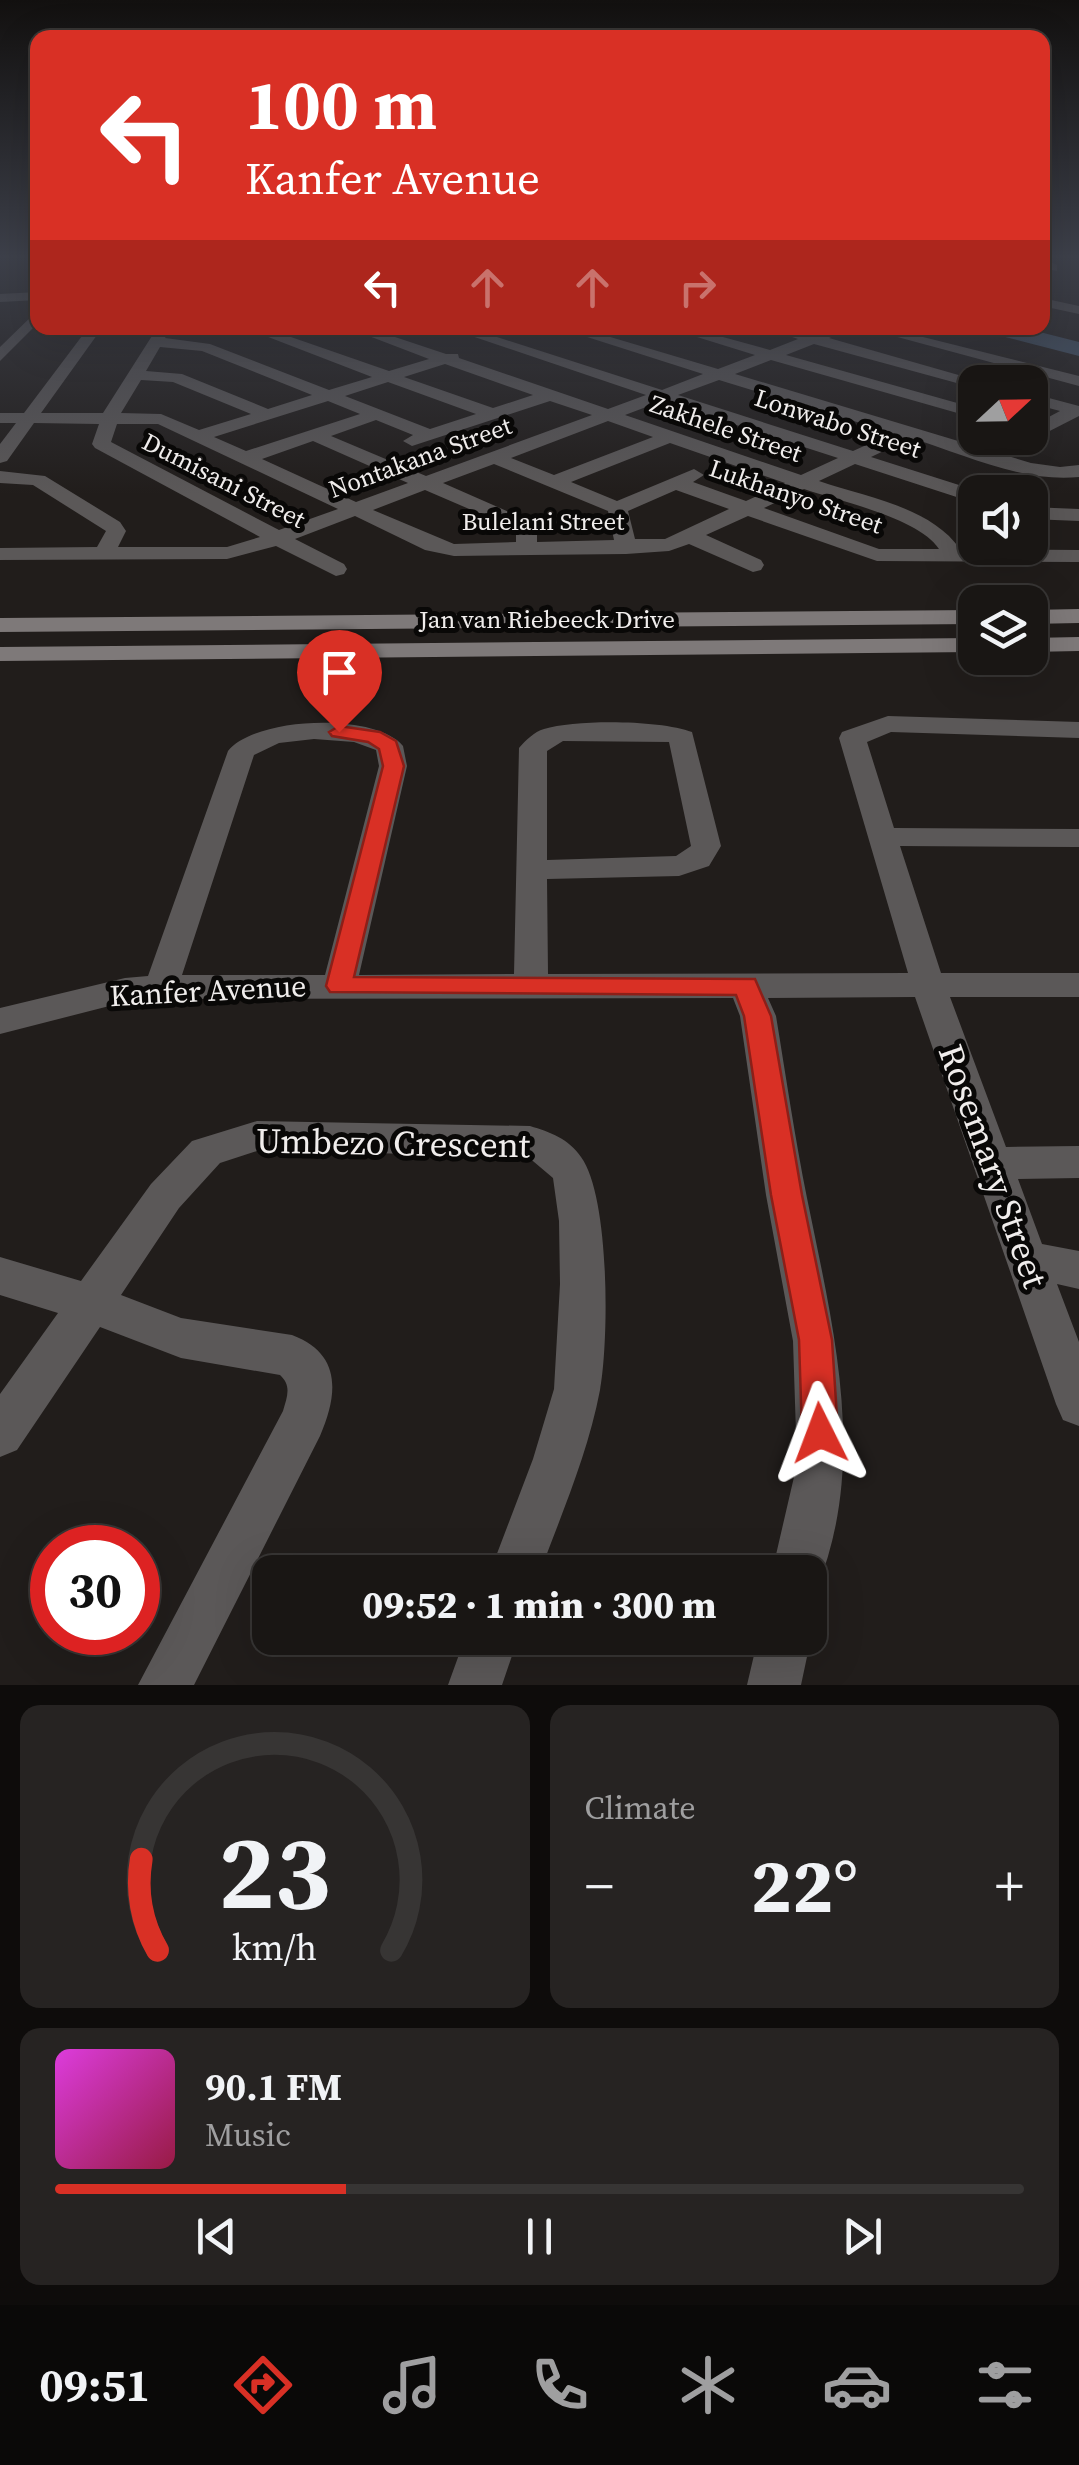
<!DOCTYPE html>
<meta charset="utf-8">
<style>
body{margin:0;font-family:"Source Serif 4",serif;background:#262322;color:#f1f3f6;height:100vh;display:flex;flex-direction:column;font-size:38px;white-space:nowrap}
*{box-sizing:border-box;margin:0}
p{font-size:32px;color:#9f9fa0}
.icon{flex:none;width:55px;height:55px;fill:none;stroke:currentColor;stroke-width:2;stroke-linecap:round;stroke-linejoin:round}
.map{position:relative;height:1685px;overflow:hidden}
.details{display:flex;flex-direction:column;gap:20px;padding:20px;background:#0e0c0b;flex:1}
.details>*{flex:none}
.banner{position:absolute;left:30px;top:30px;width:1020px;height:305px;border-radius:20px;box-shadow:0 10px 40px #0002,0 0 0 2px #373534;background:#d93025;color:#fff;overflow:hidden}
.needle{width:65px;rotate:68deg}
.buttons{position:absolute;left:958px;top:365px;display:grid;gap:20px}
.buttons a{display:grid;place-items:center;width:90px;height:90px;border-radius:20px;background:#191614;box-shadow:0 10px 40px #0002,0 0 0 2px #373534;font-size:50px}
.speed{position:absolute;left:30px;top:1525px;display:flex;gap:20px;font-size:50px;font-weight:700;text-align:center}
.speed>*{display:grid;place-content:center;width:130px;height:130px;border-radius:50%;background:#191614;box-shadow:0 10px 40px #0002,0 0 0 2px #373534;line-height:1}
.speed .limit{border:15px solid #d22;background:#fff;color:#111}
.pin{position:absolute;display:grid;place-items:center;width:85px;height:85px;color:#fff;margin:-102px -42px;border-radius:50% 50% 50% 0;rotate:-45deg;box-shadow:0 0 10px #0007}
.pin .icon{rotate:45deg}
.me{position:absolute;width:110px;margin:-55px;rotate:357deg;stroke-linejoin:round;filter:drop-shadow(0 0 8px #0008)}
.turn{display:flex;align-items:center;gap:35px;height:210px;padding:0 50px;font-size:45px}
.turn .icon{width:130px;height:130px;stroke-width:2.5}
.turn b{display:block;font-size:70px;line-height:85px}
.lanes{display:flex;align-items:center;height:95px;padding:0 50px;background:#0003;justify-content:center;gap:50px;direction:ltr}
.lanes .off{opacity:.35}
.big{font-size:75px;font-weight:800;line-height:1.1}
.details .card{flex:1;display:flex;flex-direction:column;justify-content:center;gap:15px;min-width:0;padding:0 35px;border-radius:20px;background:#262322}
.details .dial{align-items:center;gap:0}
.dial svg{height:260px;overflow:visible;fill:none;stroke:#373534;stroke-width:7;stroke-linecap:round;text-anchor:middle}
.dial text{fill:#f1f3f6;stroke:none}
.song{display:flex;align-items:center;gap:30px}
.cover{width:120px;height:120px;border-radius:15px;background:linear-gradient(135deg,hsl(300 70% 55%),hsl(340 70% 35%))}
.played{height:10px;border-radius:5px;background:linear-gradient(90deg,#d93025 30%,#373534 30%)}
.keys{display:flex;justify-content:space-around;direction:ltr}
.heat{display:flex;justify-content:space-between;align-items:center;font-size:55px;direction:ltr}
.details .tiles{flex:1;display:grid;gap:20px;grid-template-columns:1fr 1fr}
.card:last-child{grid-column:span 2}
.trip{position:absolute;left:252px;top:1555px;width:575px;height:100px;border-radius:20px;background:#191614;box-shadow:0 10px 40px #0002,0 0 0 2px #373534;font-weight:800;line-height:100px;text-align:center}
.tab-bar{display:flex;height:160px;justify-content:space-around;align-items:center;background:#0a0908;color:#9f9fa0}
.tab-bar .icon{width:70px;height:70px}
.tab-bar .active{color:#d93025}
.tab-bar b{font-size:45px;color:#f1f3f6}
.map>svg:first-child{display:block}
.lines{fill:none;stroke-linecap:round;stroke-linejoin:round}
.river{fill:#45586e;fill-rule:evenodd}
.street{fill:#5b5858;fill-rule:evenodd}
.secondary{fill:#7e7979;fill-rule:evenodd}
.route{fill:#d93025;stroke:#8d1f18;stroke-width:2.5}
.labels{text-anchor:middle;stroke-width:10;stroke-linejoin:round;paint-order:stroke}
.far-street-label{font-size:25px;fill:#f0edec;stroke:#090807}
.street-label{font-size:30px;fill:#f0edec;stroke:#090807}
.near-street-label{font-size:35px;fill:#f0edec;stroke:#090807}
</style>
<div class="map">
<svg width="1079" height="1685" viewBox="0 0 1079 1685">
<rect width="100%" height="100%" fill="#211d1b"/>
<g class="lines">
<path class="river" d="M986 328H1024L1079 342V356L990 333Z"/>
<path class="street" d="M1042 258 1057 265V271L1042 268Z
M38 292V300L0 302V294Z
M1042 298 1079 306V314L1042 306Z
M38 310V323L0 361V347Z
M88 328H102L41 413H103L157 328H171L165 338 210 344 329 390 372 377 245 328H265L389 371 429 359 348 328H368L446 354H458L459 358 608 409 646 395 448 328H469L662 390 703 374 559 328H580L718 369 755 355 668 328H690L770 350 798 339 766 328C781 328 794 331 808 333 821 334 836 328 850 328L829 338 983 382H975V388L814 344 786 355 975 408V418L771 360 735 374 1031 463 1060 467 1079 465V477C1023 483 963 454 911 438L871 457 981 492H975V503L855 464 819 481C866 497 931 507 960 549L1079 550V562L877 561 748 516 706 535 761 560 764 565 761 570 753 572 689 544 669 551 626 554 454 556 425 550 355 516 295 539 344 564 347 569 344 574 336 576 276 546 227 559 0 560V548L97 547 106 531 33 485 0 483V471L45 476 120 522 126 531 118 547H227L260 537 95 448 92 444 99 424 34 423 7 461 0 463V444L16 423H0V413H24ZM160 347 202 351 312 395 268 409 182 374 146 371ZM445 364 533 395 493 408 404 377ZM141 380 173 382 251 414 199 430 161 414 121 413ZM719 380 893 433 853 451 678 395ZM388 382 476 414 430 429 345 396ZM328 401 360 414 246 451 214 437ZM550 401 592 415 426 476 331 436 376 420 413 435 403 441 412 446ZM662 401 838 458 801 475 625 415ZM608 421 653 437 554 475 511 458ZM117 424H158L338 509 279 530 111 442ZM313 441 408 483 356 502 262 459ZM670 443 785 483 746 501 693 482 704 475 694 469 617 501 571 482ZM494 464 608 511 614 540 537 542V532L525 519 443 483ZM804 489C839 501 919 518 939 549H879L764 508ZM425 490 511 527 516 533V542L454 544 373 510ZM676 490 729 509 665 539H635L628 511Z
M864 328H887L1079 376V386Z
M1030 393 1079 406V416L1036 438H1024H1030V427L1060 411 1030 403Z
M1030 507 1079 509V521L1030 519Z
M888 716 1079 722V738L891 732 867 742 894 828 1079 829V847L900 846 941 973H1079V997H950L1006 1147 1079 1146V1178L1018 1179 1042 1244 1079 1251V1289L1057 1284 1079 1342V1426L1063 1420 1056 1404 915 997 768 998 776 1016C786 1077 795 1138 807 1198 833 1327 869 1463 816 1590L810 1593V1572H772L797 1464 793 1341 766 1195 740 1016 733 998 161 999 125 1002 0 1034V1008L125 978 148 976 228 751C255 717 375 712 403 746L407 766 359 975 514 974 519 748C526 740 534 732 544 729 576 719 661 720 692 732L721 846 709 866 679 876 547 879 548 974 908 973 839 738 842 732ZM314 739 354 742 376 750 379 766 325 975H182L254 755 279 743ZM563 741 669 742 691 846 676 856 547 860V751Z
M257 1121 530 1126C550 1132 569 1139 581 1157 610 1197 609 1341 600 1390 588 1453 562 1513 540 1572H490L533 1459 554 1389 560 1284 559 1221 553 1178 527 1156 257 1151 220 1163 179 1208 121 1295 181 1318 292 1335C342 1354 338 1394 320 1436L194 1685H138L283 1411C287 1397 292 1386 280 1375L181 1358 100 1327 17 1450 0 1457V1394L58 1313 0 1295V1257L81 1281 151 1184 192 1141Z
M810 1636 811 1638 801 1685H747L758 1638Z
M465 1638H518L502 1685H448Z"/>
<path class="secondary" d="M1079 609V623L1030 624V610Z
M975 610V624L0 632V618Z
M1079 637V651L1030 652V638Z
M975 638V652L0 661V647Z"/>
</g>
<linearGradient id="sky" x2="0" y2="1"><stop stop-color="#12100f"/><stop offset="0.52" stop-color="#3d404a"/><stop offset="1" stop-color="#3d404a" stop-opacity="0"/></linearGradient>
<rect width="1079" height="494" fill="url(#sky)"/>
<path class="route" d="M339 726 380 732 396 741 404 766 354 977 755 979 771 1016 802 1195 832 1340 838 1433 832 1445 820 1450 807 1445 802 1433 799 1340 771 1195 744 1016 736 995 330 992 326 986 383 766 379 749 368 742 332 736 329 732Z"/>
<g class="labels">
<g class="far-street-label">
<text transform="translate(838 423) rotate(18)" y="9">Lonwabo Street</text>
<text transform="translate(726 428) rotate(19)" y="9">Zakhele Street</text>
<text transform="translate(420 457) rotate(-20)" y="9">Nontakana Street</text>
<text transform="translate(224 480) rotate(27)" y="9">Dumisani Street</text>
<text transform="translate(796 496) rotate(19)" y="9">Lukhanyo Street</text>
<text x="543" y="530">Bulelani Street</text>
<text x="547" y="628">Jan van Riebeeck Drive</text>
</g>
<g class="street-label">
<text transform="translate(208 991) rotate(-3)" y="10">Kanfer Avenue</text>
</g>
<g class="near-street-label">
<text transform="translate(393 1143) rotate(1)" y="12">Umbezo Crescent</text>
<text transform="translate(993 1166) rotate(70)" y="12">Rosemary Street</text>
</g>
</g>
</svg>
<div class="buttons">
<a><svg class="needle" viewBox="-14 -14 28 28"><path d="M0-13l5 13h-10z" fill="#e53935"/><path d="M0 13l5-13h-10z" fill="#9f9fa0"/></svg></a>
<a><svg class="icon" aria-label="sound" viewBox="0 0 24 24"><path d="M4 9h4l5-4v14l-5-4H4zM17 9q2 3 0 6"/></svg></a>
<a><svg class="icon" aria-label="layers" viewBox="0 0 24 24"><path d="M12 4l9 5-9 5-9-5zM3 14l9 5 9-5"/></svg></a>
</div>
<div class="speed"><div class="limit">30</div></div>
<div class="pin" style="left:339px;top:732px;background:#d93025"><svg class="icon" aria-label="arrive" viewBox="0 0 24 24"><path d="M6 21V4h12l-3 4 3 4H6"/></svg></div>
<svg class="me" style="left:820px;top:1433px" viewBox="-20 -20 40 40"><path d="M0-17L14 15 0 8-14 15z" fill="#d93025" stroke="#fff" stroke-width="4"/></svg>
<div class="trip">09:52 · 1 min · 300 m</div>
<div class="banner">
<div class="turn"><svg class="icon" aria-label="left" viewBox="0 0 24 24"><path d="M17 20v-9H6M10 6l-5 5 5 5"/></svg><div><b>100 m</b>Kanfer Avenue</div></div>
<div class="lanes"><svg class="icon" aria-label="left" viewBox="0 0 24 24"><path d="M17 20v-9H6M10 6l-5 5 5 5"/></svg><svg class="icon off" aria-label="ahead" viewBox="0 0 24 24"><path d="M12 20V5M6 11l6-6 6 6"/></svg><svg class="icon off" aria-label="ahead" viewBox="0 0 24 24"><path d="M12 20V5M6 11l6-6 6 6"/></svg><svg class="icon off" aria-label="right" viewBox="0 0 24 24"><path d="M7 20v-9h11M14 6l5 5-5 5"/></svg></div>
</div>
</div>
<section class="details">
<div class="tiles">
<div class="card dial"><svg viewBox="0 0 100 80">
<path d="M14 69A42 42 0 1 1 86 69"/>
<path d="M14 69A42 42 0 0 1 9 41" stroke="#d93025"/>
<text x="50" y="56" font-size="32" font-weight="700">23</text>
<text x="50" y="72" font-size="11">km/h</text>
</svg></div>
<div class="card"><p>Climate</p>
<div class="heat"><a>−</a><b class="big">22°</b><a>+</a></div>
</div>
<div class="card">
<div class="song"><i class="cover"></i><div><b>90.1 FM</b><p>Music</p></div></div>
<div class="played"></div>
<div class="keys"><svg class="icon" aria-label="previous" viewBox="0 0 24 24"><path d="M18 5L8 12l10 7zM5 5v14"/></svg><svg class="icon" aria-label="pause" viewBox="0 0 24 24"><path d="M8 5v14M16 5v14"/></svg><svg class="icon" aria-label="next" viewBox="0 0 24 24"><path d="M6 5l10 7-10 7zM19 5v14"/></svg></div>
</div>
</div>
</section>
<nav class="tab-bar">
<b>09:51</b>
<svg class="icon active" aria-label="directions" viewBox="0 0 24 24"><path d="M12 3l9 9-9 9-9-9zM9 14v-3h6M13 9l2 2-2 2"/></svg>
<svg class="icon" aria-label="music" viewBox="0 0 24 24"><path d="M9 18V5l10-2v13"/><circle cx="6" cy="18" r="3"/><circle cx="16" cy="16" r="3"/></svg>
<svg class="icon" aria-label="phone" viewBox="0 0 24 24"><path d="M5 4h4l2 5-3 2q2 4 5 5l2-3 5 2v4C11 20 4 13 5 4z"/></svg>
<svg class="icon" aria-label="climate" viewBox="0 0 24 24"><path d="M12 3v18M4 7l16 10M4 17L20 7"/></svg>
<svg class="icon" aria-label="car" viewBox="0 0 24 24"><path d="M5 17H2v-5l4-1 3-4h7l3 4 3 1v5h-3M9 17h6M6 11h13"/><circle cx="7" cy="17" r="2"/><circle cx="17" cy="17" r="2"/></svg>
<svg class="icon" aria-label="filters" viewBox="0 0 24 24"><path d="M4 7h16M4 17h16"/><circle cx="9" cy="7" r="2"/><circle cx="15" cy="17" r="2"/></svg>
</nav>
